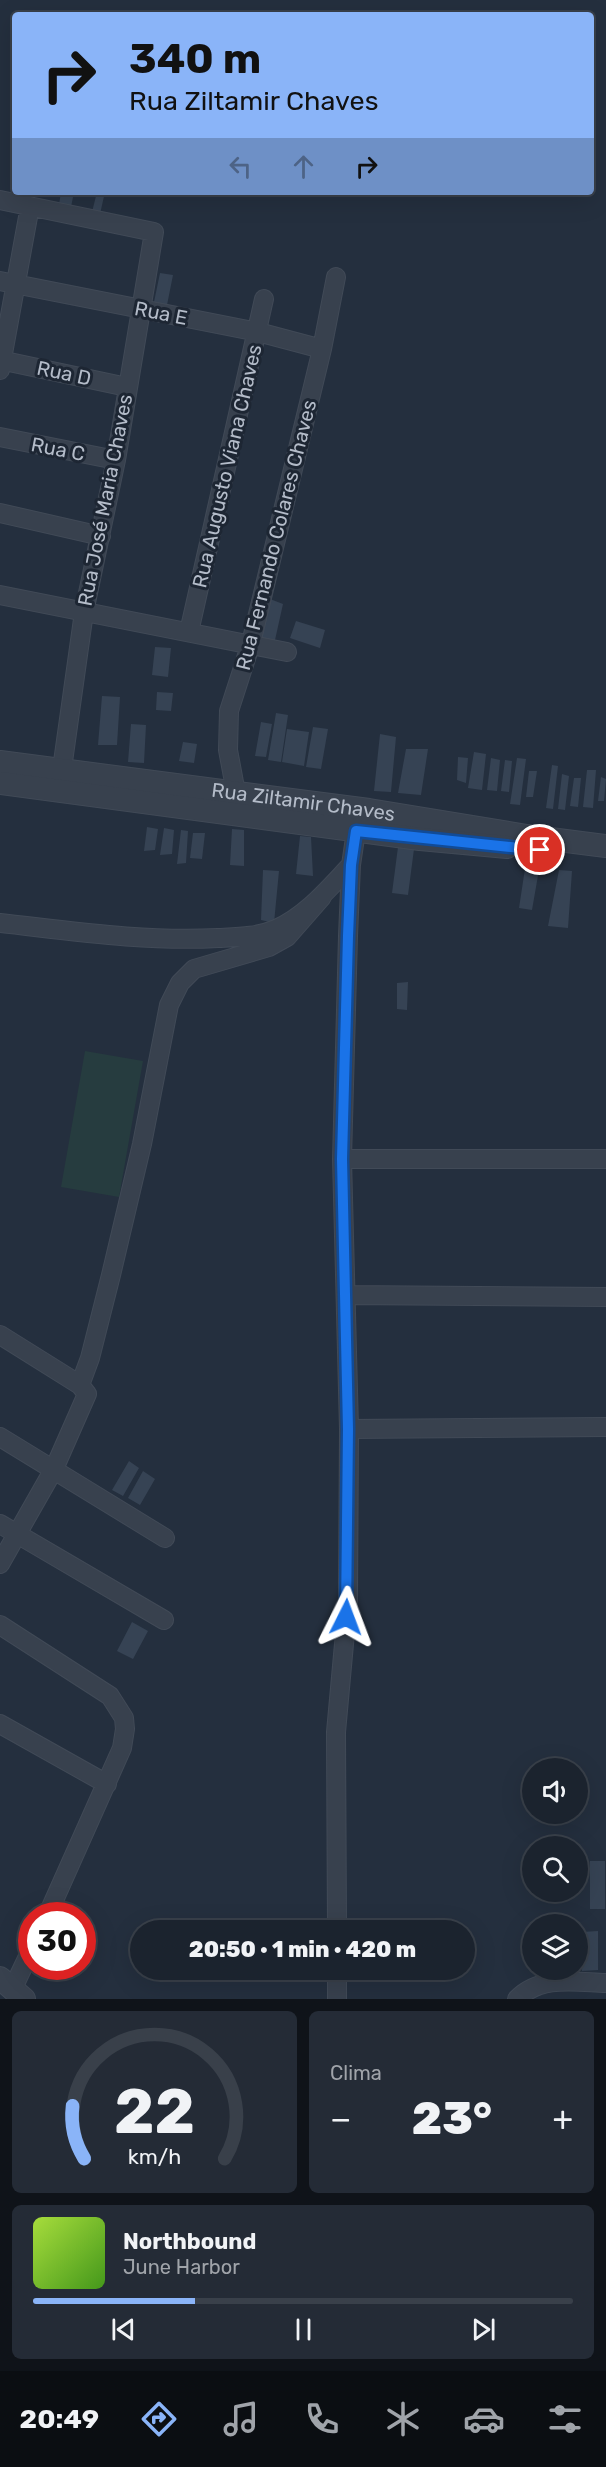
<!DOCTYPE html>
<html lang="pt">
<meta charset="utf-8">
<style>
body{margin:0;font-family:Rubik,sans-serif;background:#242b36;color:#f1f3f6;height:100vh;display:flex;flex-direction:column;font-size:22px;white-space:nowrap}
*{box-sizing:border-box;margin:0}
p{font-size:20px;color:#a0a4aa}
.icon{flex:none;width:33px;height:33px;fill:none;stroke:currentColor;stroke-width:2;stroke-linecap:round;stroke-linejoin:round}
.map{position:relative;height:1999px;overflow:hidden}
.details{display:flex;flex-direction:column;gap:12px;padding:12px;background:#0f1319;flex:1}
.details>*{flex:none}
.guide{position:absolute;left:12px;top:12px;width:582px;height:183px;border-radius:6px;box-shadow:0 6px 24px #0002,0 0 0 2px #39404a;background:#8ab4f8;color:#111;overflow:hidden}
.fabs{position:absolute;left:522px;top:1758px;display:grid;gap:12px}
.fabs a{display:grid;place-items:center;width:66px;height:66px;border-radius:50%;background:#1b232e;box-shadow:0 6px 24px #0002,0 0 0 2px #39404a;font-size:30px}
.speed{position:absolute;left:18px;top:1902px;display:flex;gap:12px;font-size:30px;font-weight:700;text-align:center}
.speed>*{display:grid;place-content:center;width:78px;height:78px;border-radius:50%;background:#1b232e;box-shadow:0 6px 24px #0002,0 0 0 2px #39404a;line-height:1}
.speed .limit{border:9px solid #d22;background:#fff;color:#111}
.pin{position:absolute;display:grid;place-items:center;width:51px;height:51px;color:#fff;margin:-26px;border:3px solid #fff;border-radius:50%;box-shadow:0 2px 6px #0007}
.me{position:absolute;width:66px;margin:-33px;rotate:3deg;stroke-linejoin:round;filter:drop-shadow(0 0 4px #0008)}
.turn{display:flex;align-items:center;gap:21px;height:126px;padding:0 18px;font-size:27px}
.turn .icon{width:78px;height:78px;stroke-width:2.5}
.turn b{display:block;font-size:42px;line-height:51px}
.lanes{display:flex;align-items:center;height:57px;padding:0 18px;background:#0003;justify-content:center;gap:30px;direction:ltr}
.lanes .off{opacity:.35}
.big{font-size:45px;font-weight:800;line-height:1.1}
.details .card{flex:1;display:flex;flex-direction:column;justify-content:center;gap:9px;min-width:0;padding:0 21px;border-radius:9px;background:#242b36}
.details .dial{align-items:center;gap:0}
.dial svg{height:156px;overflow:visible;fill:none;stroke:#39404a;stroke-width:7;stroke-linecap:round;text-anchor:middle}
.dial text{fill:#f1f3f6;stroke:none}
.song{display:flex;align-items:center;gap:18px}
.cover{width:72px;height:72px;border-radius:9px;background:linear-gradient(135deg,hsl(80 70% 55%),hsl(100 70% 35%))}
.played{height:6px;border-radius:3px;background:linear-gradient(90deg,#8ab4f8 30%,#39404a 30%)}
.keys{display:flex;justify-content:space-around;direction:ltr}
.heat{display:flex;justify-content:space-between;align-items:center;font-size:33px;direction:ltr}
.details .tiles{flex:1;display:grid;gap:12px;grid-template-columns:1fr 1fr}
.card:last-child{grid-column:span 2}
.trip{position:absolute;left:130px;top:1920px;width:345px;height:60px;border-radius:30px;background:#1b232e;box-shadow:0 6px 24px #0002,0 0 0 2px #39404a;font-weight:800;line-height:60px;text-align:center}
.dock{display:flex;height:96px;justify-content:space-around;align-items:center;background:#0b0e12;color:#a0a4aa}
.dock .icon{width:42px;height:42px}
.dock .active{color:#8ab4f8}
.dock b{font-size:27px;color:#f1f3f6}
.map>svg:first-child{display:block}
.green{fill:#263c3f}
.building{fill:#364354}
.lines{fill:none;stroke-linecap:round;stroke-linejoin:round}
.minor-casing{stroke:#414a57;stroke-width:20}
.tertiary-casing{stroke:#414a57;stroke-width:24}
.minor{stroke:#38414e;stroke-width:18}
.tertiary{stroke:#38414e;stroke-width:22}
.route-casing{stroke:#114b97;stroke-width:15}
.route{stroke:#1a73e8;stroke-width:10}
.labels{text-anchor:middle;stroke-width:6;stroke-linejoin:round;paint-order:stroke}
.street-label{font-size:20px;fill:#b4bcc9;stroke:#1d2633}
</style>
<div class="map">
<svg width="606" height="1999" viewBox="0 0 606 1999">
<rect width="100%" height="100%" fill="#242f3e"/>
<path class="green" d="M85 1051 143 1061 119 1197 61 1187Z"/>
<path class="building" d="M61 192H74L71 207 59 205Z
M97 192H105L100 214 92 212Z
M160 273 173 275 167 305 154 302Z
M270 599 283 604 275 640 260 638Z
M296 621 325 630 320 648 290 638Z
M155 647 171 648 168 677 152 675Z
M157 692 173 693 171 711 156 710Z
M102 696 120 697 117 745H98Z
M276 713 288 715 281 762 268 760Z
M261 722 272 724 266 757 255 756Z
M131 724 146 725 144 763 128 762Z
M313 727 328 729 321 769 306 767Z
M287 729 309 732 304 766 282 762Z
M380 734 396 737 391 792 374 791Z
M183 742 197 744 194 763 179 761Z
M406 749H428L421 795 398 793Z
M474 752 486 754 482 790 468 788Z
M458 757 468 758 466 783 457 780Z
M491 758 500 760 497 791 487 790Z
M517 758 526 759 520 805 510 804Z
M505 760 512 761 509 792 501 791Z
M552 765 558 766 553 809 546 808Z
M587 770H596L593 808 583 807Z
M529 771H537L533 797H526Z
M562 774 569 776 565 810 558 809Z
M601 777 606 779 604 801H598Z
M574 778H581L578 807 570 806Z
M147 827 158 829 155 850 144 851Z
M164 828 174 830 172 854 160 855Z
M232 829 244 830V866L230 865Z
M181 830 188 831 186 863 177 864Z
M193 833H205L202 859 190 858Z
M300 836 311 837 313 876 296 874Z
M398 847 414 849 408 895 392 893Z
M526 862 540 864 532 910 519 908Z
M263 870 279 871 274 923 261 920Z
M559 870 572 871 568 928 548 926Z
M408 982 407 1010 397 1009V983Z
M129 1461 139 1468 123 1496 112 1490Z
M143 1471 155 1479 140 1505 128 1498Z
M132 1622 148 1631 133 1659 117 1651Z
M590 1861H605V1909H590Z
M598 1931V1970L582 1971V1932Z
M549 1970H564V1972H549Z"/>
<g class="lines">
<defs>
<path id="minor" d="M0 200 154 232 116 460 84 612 62 769
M0 281 258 332 322 349
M0 360 127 387
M0 370 30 206
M0 437 116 460
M0 513 101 536
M0 595 287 652
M189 632 264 299
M236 793 228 750 229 711 251 643 322 349 336 277
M0 923C72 931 145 942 218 938 238 937 257 937 276 929 306 916 329 888 351 865
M342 1159H606
M346 1295 606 1297
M0 1335 80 1385 87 1394 54 1469 0 1564
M80 1385 90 1358 111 1275 142 1144 169 1005 180 983 194 969 269 947 287 937 322 897
M349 1429 606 1427
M0 1437 165 1538
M0 1524 164 1620
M0 1625 110 1696 124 1718 125 1729 122 1748 47 1916
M0 1724 107 1784
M337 1930 336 1732 348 1600 349 1429 342 1159 348 936 351 865 356 831
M13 1988 32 1948
M337 1999V1970
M517 1999C541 1975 575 1982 606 1983"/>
<g id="tertiary">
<path id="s1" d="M0 762 369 810 527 836 606 846"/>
<path d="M0 783 420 839 507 847"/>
<path d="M0 1978 24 1999"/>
</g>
</defs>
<use href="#minor" class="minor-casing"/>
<use href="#tertiary" class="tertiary-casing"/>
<use href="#minor" class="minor"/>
<use href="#tertiary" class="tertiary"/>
</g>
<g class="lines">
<defs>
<path id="route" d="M346 1617 348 1429 342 1159 348 936 351 865 356 831 540 850"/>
</defs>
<use href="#route" class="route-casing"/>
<use href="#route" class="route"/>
</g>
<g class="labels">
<g class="street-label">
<text transform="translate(161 313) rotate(11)" y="7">Rua E</text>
<text transform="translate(64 373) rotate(12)" y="7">Rua D</text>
<text transform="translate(58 449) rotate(11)" y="7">Rua C</text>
<text transform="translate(227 466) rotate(-77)" y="7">Rua Augusto Viana Chaves</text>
<text transform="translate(105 500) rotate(-79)" y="7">Rua José Maria Chaves</text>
<text transform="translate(276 535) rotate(-76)" y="7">Rua Fernando Colares Chaves</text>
<text dy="7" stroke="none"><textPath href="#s1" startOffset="306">Rua Ziltamir Chaves</textPath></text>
</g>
</g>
</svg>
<div class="fabs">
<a><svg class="icon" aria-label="sound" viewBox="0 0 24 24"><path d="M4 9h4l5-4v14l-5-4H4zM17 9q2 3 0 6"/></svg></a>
<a><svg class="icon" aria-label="search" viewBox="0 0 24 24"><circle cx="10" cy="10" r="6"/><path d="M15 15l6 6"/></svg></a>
<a><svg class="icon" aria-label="layers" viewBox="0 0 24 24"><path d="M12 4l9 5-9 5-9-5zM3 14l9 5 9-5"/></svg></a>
</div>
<div class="speed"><div class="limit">30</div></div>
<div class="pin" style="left:540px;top:850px;background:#d93025"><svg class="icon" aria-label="arrive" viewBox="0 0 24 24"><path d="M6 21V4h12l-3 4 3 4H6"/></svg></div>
<svg class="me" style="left:346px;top:1617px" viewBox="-20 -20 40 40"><path d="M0-17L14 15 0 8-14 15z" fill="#1a73e8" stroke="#fff" stroke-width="4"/></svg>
<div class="trip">20:50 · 1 min · 420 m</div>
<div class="guide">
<div class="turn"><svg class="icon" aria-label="right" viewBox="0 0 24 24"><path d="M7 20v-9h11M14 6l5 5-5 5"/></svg><div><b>340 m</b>Rua Ziltamir Chaves</div></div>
<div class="lanes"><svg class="icon off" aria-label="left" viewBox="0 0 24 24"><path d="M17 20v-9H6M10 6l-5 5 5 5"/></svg><svg class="icon off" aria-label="ahead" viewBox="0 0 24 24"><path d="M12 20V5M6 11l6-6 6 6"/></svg><svg class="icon" aria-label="right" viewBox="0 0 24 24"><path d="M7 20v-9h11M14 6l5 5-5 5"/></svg></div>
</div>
</div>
<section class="details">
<div class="tiles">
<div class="card dial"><svg viewBox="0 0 100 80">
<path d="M14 69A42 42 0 1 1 86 69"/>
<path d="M14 69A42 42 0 0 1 8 42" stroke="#8ab4f8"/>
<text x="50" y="56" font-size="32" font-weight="700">22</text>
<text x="50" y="72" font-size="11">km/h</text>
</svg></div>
<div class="card"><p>Clima</p>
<div class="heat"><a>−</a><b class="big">23°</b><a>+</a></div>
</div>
<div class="card">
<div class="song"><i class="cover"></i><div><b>Northbound</b><p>June Harbor</p></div></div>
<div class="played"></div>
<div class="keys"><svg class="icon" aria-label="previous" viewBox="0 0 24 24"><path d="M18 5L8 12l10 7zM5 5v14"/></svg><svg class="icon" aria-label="pause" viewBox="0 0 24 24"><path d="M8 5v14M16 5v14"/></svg><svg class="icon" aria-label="next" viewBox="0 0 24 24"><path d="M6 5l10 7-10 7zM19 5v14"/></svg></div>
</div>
</div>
</section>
<nav class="dock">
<b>20:49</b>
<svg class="icon active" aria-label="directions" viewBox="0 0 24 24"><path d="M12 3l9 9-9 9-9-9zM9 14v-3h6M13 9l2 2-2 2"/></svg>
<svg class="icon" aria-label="music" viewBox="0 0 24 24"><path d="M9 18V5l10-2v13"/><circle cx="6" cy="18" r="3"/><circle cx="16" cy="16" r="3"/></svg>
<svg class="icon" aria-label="phone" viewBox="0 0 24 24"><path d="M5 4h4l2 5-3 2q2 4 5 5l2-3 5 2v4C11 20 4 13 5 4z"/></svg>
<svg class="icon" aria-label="climate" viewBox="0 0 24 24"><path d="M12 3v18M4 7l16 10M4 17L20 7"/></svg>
<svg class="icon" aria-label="car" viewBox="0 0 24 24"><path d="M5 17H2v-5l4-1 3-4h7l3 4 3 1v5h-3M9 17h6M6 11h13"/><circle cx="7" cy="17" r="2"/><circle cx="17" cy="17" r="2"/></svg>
<svg class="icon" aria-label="filters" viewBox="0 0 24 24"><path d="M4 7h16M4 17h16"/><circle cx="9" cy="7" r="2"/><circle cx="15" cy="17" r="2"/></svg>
</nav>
